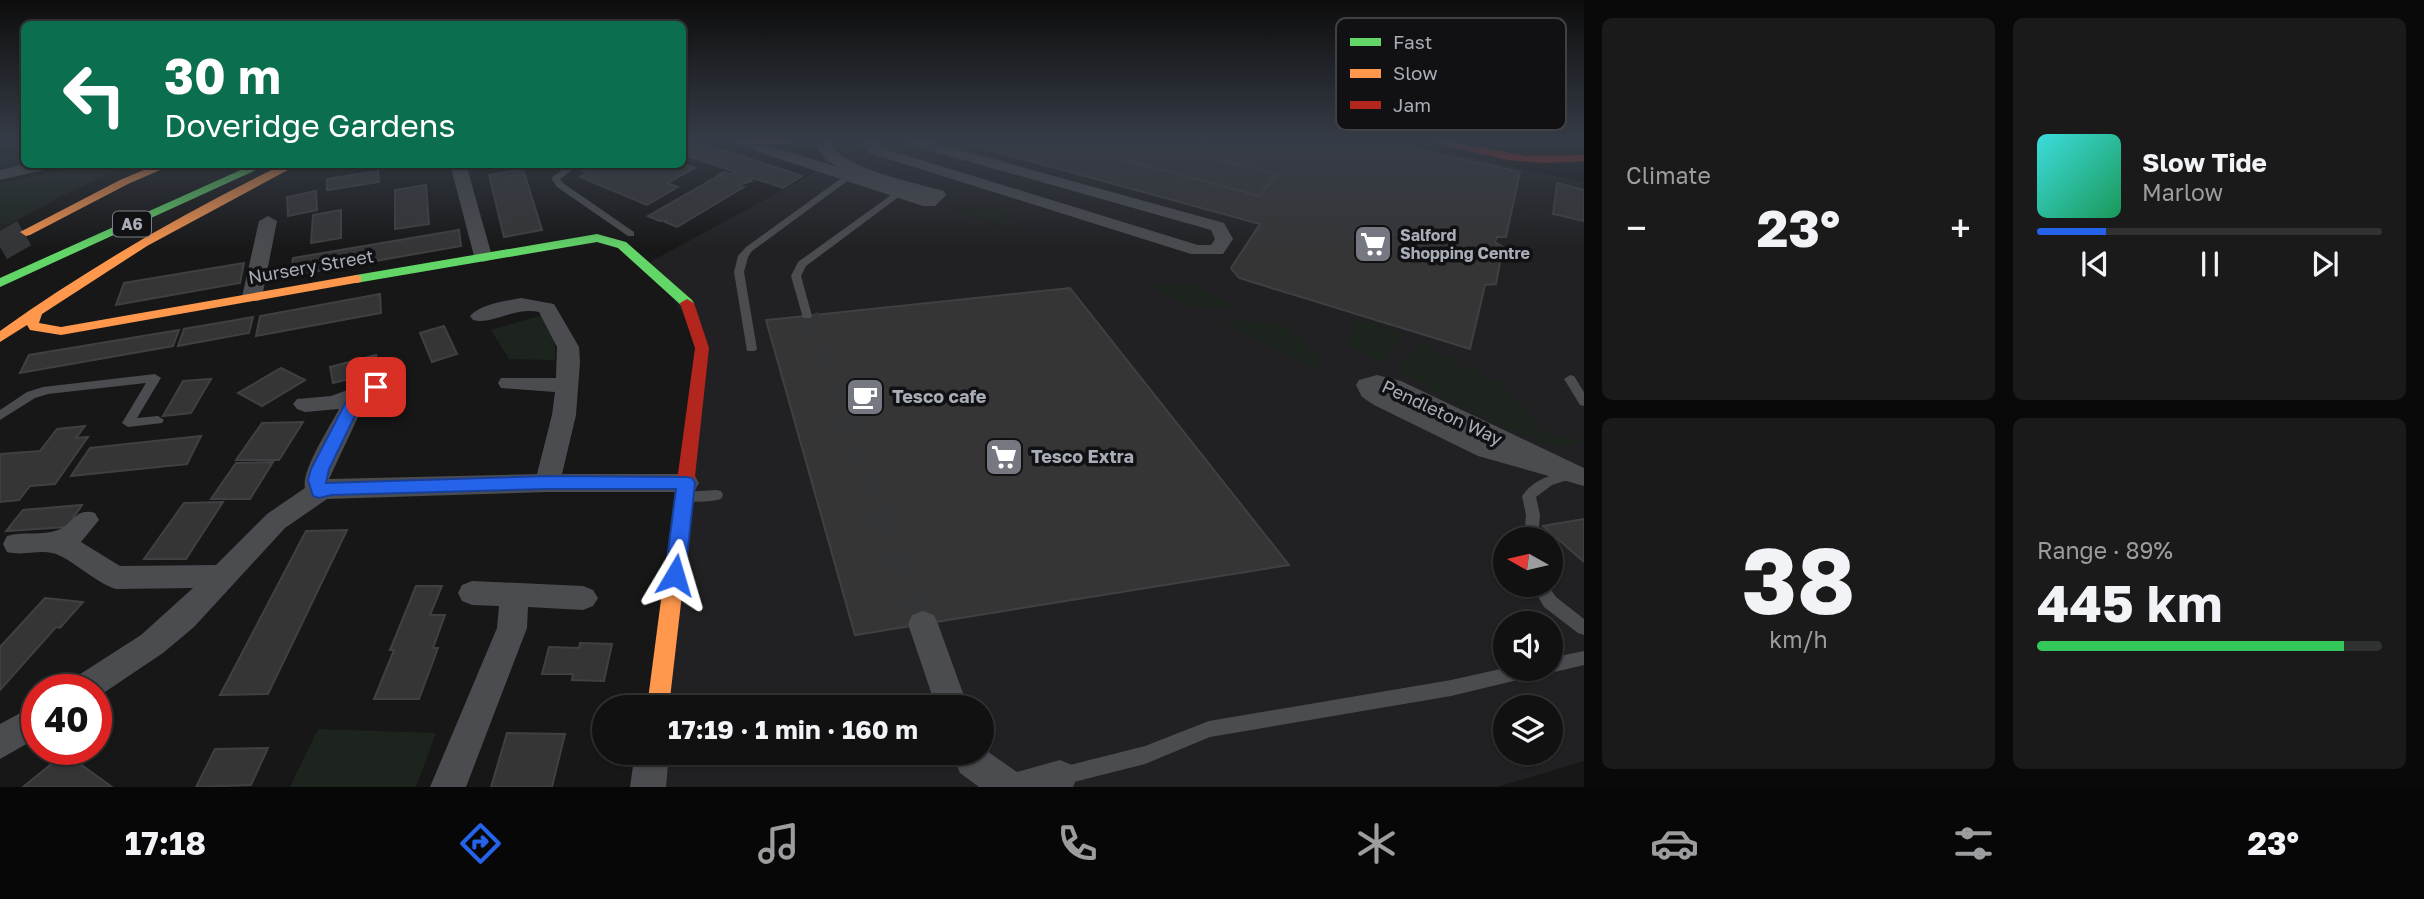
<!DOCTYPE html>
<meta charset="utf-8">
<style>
body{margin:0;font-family:"Golos Text",sans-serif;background:#1a1a1a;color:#f1f3f6;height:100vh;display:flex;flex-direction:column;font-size:26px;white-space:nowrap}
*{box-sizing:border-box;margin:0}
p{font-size:23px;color:#9c9d9f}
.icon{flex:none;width:38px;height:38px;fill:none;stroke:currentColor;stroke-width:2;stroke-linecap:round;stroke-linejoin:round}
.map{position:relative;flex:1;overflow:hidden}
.panel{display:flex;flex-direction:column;gap:18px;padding:18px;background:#090909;width:840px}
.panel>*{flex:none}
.hud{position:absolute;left:21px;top:21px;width:665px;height:147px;border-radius:10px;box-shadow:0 2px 5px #0004,0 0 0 2px #303131;background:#0b6e4f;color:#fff;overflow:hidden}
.needle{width:46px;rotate:278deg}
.tools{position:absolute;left:1493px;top:527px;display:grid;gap:14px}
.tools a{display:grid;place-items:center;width:70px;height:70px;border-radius:50%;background:#111;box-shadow:0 2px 5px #0004,0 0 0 2px #303131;font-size:35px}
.speed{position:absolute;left:21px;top:674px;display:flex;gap:14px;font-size:35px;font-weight:700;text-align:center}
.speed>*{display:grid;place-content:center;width:91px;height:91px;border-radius:50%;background:#111;box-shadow:0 2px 5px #0004,0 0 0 2px #303131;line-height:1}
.speed .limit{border:10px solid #d22;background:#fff;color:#111}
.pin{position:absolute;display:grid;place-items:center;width:60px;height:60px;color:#fff;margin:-30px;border-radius:14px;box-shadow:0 4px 10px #0006}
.me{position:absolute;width:77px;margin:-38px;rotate:7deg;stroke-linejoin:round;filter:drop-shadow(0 0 5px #0008)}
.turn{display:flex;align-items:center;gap:24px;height:147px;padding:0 28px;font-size:32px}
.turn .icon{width:91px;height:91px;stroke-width:2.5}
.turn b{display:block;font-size:49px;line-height:60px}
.big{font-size:52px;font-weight:700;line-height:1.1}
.panel .tile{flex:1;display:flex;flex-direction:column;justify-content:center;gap:10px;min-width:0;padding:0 24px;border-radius:10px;background:#1a1a1a}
.panel .dial{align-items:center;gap:0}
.dial b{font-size:91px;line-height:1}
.song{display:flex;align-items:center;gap:21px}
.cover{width:84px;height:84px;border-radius:10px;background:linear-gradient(135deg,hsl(180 70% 55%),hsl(150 70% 35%))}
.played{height:7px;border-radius:4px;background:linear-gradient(90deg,#2563eb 20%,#303131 20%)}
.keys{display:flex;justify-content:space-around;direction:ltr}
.heat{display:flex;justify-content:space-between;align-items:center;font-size:38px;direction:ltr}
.charge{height:10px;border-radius:5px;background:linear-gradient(90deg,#34c759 89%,#303131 0)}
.panel .tiles{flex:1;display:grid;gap:18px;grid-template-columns:repeat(2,1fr)}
.trip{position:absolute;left:592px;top:695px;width:402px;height:70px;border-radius:35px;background:#111;box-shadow:0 2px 5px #0004,0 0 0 2px #303131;font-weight:700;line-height:70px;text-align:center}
.menu{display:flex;height:112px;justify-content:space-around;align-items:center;background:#070707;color:#9c9d9f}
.menu .icon{width:49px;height:49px}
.menu .active{color:#2563eb}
.menu b{font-size:32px;color:#f1f3f6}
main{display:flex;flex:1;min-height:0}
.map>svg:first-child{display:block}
.built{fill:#212123;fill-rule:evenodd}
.green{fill:#1d241e}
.building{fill:#353536;stroke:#3f4043;stroke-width:2}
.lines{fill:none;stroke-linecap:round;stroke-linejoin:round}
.street-tunnel-far1{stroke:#343537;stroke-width:23;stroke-dasharray:23 11;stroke-linecap:butt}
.street-tunnel{stroke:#343537;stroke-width:31;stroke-dasharray:31 15;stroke-linecap:butt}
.primary-tunnel{stroke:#343537;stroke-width:28;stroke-dasharray:28 14;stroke-linecap:butt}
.lane{fill:#4b4c50;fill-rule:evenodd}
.street{fill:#4b4c50;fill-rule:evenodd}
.fast{fill:#63d668;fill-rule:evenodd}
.slow{fill:#ff974d;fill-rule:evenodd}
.jam{fill:#b3261e;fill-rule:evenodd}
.route{fill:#2563eb;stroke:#184099;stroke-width:2}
.labels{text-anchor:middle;stroke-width:7;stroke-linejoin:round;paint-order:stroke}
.shield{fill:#111113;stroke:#7b7e86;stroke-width:2}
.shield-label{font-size:16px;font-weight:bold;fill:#a8adb8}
.far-poi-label{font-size:16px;font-weight:bold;fill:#a8adb8;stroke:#111113;text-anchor:start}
.street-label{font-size:18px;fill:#a8adb8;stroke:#111113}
.poi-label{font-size:18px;font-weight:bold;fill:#a8adb8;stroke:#111113;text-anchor:start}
.key{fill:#111113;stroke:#3e4045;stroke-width:2}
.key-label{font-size:19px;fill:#a8adb8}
</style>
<main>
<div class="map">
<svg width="1584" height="787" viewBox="0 0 1584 787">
<rect width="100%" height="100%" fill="#171717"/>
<path class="built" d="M835 141H1396L1584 182V761L1497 787H660L663 753 982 752V707H668L707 351 650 262 809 176 833 149ZM1505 539H1550V584H1505ZM1505 623H1550V668H1505ZM1505 707H1550V752H1505Z"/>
<path class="green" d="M0 141H24L26 165 0 169Z
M91 164 127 165 62 196 0 230V183Z
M960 209 1000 210 1013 224 1009 228 954 210Z
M1192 283 1238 308 1190 306 1152 286Z
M542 315C551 330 557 341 555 360L509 359 491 330Z
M1357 319 1405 333 1382 363 1347 345Z
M1222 321 1283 323 1322 362 1314 367Z
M1422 340 1431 343V351L1453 358 1452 363 1478 371 1477 375 1502 383 1511 402 1524 404 1539 431 1584 441C1580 443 1574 446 1569 447 1537 449 1428 389 1398 370Z
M318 729 436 733 416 787H290Z"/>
<path class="building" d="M682 141H695L802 176 783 188 756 179H748L751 181 739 185 744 187 677 227 665 222 668 220 660 221 648 216 718 176 725 178 718 175 724 172 736 175 732 174 736 172 682 154Z
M957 141H1381L1520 172 1506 237H1497L1495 242 1503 247 1496 284 1485 285 1470 349 1239 278 1231 268 1260 224Z
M1083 141H1146L1276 174 1260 196 1076 147Z
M1195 141H1239L1234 149Z
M682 163 695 168 667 183 678 187 647 205 580 177 588 173 579 169 589 164Z
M523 169 542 230 504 237 489 175Z
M378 171 379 182 327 190V179Z
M1557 183 1584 190V221L1553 214Z
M426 185 429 224 395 229V190Z
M316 191 317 210 288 216 287 197Z
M341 210V238L311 243 313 215Z
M459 230 461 246 290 276 293 258Z
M244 263 240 283 116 305 124 283Z
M1070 288 1289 565 855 635 766 320Z
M380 294 381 313 256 336 260 316Z
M253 317 249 333 178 346 184 329Z
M444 326 457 354 432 362 420 333Z
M179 330 173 346 20 373 29 355Z
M376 355 380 371 333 383 330 367Z
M281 368 305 380 262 406 238 393Z
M211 379 191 413 163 416 183 381Z
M303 422 279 460H236L262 423Z
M85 426 76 438 88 437 55 484 30 486 19 500 0 502V454L40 451 57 429Z
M201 436 187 464 71 476 90 448Z
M273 462 250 499H211L236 463Z
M223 502 186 559H144L184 503Z
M82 505 67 527 6 531 23 510Z
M1584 519V562L1543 526Z
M347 530 268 694 220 695 306 531Z
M416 586H442L430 615H445L433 648H438L419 699H374L394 650H390Z
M45 598 83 602 60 628 56 627 0 690V647Z
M580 643 612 644 604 681 572 680 573 674H542L549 647 579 648Z
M507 733 565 734 552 787H491Z
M268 748 251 785 196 787 215 749Z
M65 753 112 787H23Z"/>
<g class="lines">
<path class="street-tunnel-far1" d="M807 316 880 509"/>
<path class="street-tunnel" d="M879 507 923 624"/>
<path class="primary-tunnel" d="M0 247 26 232"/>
<path class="lane" d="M570 164H580L560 179 563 183 634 232V236H628L557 187 551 178Z
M854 169 861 171 752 251 748 257 744 272 757 349 755 351H747L734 272 738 256 746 247Z
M905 185 909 188 908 190 806 266 801 276 812 316 811 318H803L791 276 798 262Z
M155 374 161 378 137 418 158 416 164 420 162 423 128 427 122 423 146 383 48 394 35 398 0 420V410L27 392 43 387Z
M1570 375 1574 376 1584 392V406L1580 405 1564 379Z
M1569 470 1574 472 1576 475 1574 478 1552 485 1536 497 1540 515 1538 539H1524L1526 515 1522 496C1533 480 1550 475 1569 470Z
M716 490 721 491 723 495 721 499C710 502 695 503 684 500L682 496 684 492Z
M1531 584H1547L1556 597 1584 619V635L1578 633 1544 607Z
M1584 651V665L1550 673 1545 672 1538 675 1451 696 1210 737 1145 764 1062 785 1055 782 1053 776 1055 770 1062 767 1145 746 1209 721 1451 680 1505 668H1550V658Z"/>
<path class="street" d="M732 141H754L837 167 824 158 817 146 820 141H834L833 146C843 168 920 184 944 191L946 195 935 206H923L734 144Z
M866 141H883L879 147 1198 245H1211L1215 239 1211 230 907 144 905 141H928L1224 223 1233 239 1223 254H1191L869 153 862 145Z
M27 164H59L58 167 0 180V170Z
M450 164H466L492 256 490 260 483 262 474 256Z
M268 216 277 221 262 297 259 301H245L242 297 259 221Z
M521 298 554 304 579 347 580 362 576 415 562 474H686L695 476 699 483 695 490 686 492H547L327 499 285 528 194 627 163 653 96 698V690H66L71 680 141 635 193 588 116 589C95 583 69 556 52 553 37 550 23 556 7 552L3 544 7 536C23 531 43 536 58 530 74 523 76 507 95 513L99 520 81 542 120 566 216 565 267 514 305 488C301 470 330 427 339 409L305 412 297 409 293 404 297 399 331 396 395 373 403 375 406 380 403 385 367 398 329 479 537 474 552 415 555 392 501 388 498 383 501 378H556L557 347 539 312C514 307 493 325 473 320L470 316C480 304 506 301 521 298Z
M1377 375 1401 381 1584 468V486L1478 456 1374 405 1362 397 1356 385 1359 380Z
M472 581 583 586 593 590 598 598 593 606 583 610 528 607 527 628 466 787H430L497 628 499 606 472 605 462 601 458 593 462 585Z
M923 611 934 615 938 624 968 707H936L908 624 912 615Z
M37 704V738L0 759V724Z
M982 744 984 749 1017 772 1060 760 1072 765 1077 777 1073 787H979L960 773 951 752H982Z
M635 752H669L666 787H630Z"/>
<path class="fast" d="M254 164H269L0 287V278Z
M597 234 626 242 692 300 694 303 692 306H682L618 248 597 242 356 283 349 279 356 275Z"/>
<path class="slow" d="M158 164H174L128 184 30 235 26 236 20 232 120 180Z
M284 164H299L147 246 42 314 39 323 61 327 356 275 361 276V282L61 335 30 330 27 325 0 342V331C90 267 185 212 284 164Z
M674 569 681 571 684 577 669 707H647L664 577 667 571Z"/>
<path class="jam" d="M742 141H798L793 144H747Z
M1428 141H1446L1527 156 1584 155V161L1546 163 1508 160Z
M687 299 694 303 709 348 684 577 681 583 674 585 667 583 664 577 695 348 680 303Z"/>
</g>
<linearGradient id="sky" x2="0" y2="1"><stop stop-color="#0d0d0d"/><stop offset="0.56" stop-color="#363c47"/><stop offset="1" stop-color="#363c47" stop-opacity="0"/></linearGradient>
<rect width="1584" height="251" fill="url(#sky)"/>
<path class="route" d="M376 382 384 387 364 397 329 469 326 483 547 476 686 477 692 478 695 483 685 575 682 581 675 583 668 581 665 575 676 489H547L332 495 319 498 313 496 308 480 311 469 350 394 352 390Z"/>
<defs>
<symbol id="supermarket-square" viewBox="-11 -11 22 22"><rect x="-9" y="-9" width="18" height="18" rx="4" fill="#757880" stroke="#111113"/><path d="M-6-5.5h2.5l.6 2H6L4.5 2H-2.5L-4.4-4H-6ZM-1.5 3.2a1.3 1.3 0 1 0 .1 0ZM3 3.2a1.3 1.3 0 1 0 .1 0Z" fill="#fff"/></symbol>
<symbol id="cafe-square" viewBox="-11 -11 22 22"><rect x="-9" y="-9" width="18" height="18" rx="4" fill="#757880" stroke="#111113"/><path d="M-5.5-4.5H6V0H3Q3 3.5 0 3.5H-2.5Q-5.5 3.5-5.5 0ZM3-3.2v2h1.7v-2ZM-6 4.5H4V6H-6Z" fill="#fff"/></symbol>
</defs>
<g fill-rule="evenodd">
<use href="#supermarket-square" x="1351" y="222" width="44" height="44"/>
<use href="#cafe-square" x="843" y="375" width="44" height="44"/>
<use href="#supermarket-square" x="982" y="435" width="44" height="44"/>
</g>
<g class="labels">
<rect class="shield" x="113" y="211.5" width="38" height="25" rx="5"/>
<g class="shield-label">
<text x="132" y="230">A6</text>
</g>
<g class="far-poi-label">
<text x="1400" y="241">Salford<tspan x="1400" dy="18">Shopping Centre</tspan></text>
</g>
<g class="street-label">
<text transform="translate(311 267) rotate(-10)" y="6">Nursery Street</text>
<text transform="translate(1442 413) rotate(25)" y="6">Pendleton Way</text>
</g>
<g class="poi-label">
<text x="892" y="403">Tesco cafe</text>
<text x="1031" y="463">Tesco Extra</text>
</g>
</g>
<rect x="1336" y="18" width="230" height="112" rx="10" class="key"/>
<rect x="1350" y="38" width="31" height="8" fill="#63d668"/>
<rect x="1350" y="69" width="31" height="9" fill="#ff974d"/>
<rect x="1350" y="101" width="31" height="8" fill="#b3261e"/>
<g class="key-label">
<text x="1393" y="49">Fast</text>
<text x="1393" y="80">Slow</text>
<text x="1393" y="112">Jam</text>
</g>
</svg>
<div class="tools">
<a><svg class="needle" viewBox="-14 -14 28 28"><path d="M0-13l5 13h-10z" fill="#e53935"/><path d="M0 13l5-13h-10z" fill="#9c9d9f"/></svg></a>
<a><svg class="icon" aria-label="sound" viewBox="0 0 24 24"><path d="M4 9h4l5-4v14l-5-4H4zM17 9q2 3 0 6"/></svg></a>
<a><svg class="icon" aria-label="layers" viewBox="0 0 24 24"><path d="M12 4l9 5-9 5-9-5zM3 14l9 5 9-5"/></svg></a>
</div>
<div class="speed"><div class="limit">40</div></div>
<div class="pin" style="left:376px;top:387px;background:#d93025"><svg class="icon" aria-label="arrive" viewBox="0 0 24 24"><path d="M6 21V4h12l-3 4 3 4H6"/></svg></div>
<svg class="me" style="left:675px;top:575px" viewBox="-20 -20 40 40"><path d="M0-17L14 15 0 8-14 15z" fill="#2563eb" stroke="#fff" stroke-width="4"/></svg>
<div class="trip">17:19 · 1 min · 160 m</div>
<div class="hud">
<div class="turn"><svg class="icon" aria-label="left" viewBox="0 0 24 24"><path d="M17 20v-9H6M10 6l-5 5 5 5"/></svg><div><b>30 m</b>Doveridge Gardens</div></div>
</div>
</div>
<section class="panel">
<div class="tiles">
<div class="tile"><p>Climate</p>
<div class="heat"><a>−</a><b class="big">23°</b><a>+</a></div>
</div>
<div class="tile">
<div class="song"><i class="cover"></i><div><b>Slow Tide</b><p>Marlow</p></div></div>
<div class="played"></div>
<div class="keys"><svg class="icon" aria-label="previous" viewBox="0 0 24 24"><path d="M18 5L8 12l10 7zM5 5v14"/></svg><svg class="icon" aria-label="pause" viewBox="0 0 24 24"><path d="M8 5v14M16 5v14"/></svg><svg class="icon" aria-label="next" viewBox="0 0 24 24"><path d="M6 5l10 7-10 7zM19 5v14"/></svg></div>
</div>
<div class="tile dial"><b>38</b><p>km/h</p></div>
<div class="tile"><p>Range · 89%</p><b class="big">445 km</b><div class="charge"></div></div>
</div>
</section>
</main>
<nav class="menu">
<b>17:18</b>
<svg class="icon active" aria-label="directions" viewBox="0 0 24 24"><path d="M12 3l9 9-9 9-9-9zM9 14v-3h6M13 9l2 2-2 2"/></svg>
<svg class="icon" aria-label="music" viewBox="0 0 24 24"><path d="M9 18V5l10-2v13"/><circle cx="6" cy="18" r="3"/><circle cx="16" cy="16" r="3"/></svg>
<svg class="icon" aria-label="phone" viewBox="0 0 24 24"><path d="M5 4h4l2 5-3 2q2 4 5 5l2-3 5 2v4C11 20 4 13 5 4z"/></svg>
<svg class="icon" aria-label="climate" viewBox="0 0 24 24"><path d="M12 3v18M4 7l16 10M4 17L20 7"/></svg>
<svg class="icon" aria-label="car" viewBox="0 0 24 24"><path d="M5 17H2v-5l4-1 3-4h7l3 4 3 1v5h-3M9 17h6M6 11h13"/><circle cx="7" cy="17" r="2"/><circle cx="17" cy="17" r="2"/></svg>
<svg class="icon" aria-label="filters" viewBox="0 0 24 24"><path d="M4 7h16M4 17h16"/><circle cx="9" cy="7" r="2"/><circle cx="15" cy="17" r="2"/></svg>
<b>23°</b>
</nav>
